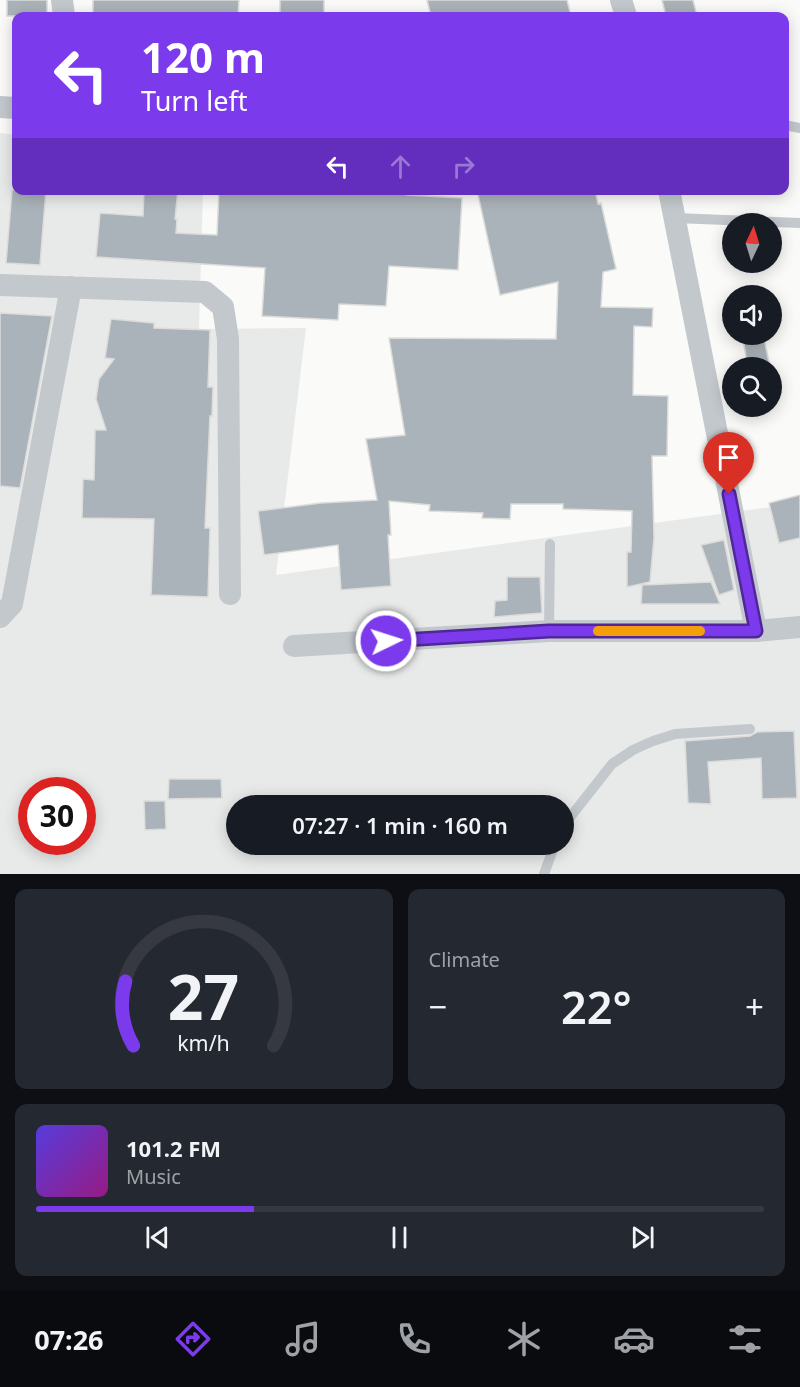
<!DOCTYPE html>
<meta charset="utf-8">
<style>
body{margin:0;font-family:"Noto Sans",sans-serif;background:#242831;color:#f1f3f6;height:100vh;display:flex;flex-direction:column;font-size:22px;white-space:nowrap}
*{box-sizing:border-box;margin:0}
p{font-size:20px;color:#9ea1a6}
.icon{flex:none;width:33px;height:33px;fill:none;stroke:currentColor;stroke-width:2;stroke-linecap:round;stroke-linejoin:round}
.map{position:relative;height:874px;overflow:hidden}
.drawer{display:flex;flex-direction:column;gap:15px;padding:15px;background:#0d0f14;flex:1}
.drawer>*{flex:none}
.top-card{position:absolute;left:12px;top:12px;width:777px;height:183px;border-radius:12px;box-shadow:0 3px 15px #0003;background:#7c3aed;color:#fff;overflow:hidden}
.needle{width:39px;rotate:4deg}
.fabs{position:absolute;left:722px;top:213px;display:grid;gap:12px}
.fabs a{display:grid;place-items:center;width:60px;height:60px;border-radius:50%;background:#171b24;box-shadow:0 3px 15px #0003;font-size:30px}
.speed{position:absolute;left:18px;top:777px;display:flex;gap:12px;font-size:30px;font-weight:700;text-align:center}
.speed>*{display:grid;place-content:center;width:78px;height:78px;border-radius:50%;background:#171b24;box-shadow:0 3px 15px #0003;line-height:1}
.speed .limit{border:9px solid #d22;background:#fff;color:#111}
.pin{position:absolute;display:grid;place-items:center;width:51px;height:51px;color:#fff;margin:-62px -26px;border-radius:50% 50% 50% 0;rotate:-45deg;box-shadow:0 0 6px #0007}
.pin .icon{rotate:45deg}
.me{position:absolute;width:66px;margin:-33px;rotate:86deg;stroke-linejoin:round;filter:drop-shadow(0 0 4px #0008)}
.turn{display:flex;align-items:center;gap:21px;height:126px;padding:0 30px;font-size:27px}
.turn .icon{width:78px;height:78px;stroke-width:2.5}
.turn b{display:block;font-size:42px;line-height:51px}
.lanes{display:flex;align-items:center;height:57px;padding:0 30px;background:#0003;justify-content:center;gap:30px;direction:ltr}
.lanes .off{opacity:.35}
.big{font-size:45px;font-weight:600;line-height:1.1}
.drawer .card{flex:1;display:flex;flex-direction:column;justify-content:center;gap:9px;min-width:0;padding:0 21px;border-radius:12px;background:#242831}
.drawer .dial{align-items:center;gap:0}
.dial svg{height:156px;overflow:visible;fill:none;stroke:#363941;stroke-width:7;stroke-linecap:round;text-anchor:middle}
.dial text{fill:#f1f3f6;stroke:none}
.song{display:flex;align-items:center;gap:18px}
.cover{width:72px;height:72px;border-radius:9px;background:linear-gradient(135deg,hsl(250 70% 55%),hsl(310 70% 35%))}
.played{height:6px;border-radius:3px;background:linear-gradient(90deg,#7c3aed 30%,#363941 30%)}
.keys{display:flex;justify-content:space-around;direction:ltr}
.heat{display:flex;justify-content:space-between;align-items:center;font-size:33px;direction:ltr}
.drawer .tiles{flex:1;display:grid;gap:15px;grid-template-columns:1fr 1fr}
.card:last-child{grid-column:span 2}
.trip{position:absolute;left:226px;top:795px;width:348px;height:60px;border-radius:30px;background:#171b24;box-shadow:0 3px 15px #0003;font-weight:600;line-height:60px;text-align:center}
.dock{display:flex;height:96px;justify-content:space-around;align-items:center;background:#090b0e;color:#9ea1a6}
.dock .icon{width:42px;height:42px}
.dock .on{color:#7c3aed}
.dock b{font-size:27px;color:#f1f3f6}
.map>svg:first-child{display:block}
.built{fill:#e8e9e9;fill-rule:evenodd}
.building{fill:#aab3b9;stroke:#dcdcda;stroke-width:1.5}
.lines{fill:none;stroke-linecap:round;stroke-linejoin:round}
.lane{stroke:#c3c8cc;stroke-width:10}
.street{stroke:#c3c8cc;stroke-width:22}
.route-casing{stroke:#51269a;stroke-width:15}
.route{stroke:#7c3aed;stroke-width:10}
.slow{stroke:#f59e0b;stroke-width:10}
</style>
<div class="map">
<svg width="800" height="874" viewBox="0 0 800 874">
<rect width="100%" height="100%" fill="#fafaf8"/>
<path class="built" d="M0 133 16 135V190L203 191 199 329 306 328 276 575 800 503V874H0ZM32 790H82V842H32ZM237 806H564V844H237Z"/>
<path class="building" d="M7 0H47V16H7Z
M93 0H239L238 16H93Z
M280 0H324V16H280Z
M427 0H567L571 16H431Z
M662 0H693L697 16H666Z
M12 190H46L40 265 6 263Z
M144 190H178L175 219H177L176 233 217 235 219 190H408L407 195 462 198 458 270 389 266 386 306 339 304 338 320 262 316 265 268 96 257 100 213 143 216Z
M477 190H595L598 204 601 203 616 269 603 272 601 307 653 308 652 327 634 326 633 395 668 396 667 456H652L654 538 650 582 627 587V552H631L632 511 563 509V504H511L510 519 482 518 483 513 429 511 430 505 389 501 391 535H388L391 586 341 590 338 545 264 555 258 511 321 503 377 500 366 439 405 435 389 338 556 339 558 282 500 295Z
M0 313 52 316 20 488 0 486Z
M111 319 154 323V328L210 330 208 387H213L212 416H210L205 528H210L208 597 151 595 154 519 82 518 83 479 94 480 95 430H106L96 399 99 379 114 359 105 358Z
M742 334H763L769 362 748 367Z
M800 495V538L779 543 769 503Z
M724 540 734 590 719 595 701 545Z
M507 577H540L542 613 494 617 495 601 507 600Z
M711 582 720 604H641L642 585Z
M794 731 797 798 762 799 761 758 708 762 711 804 688 803 685 741 750 736 757 732Z
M169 779H221L222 798 168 799Z
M144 801H165L166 829 145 830Z"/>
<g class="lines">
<path class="lane" d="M784 125 800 128
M675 218 800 223
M549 631 550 544
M564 825 612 764 633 750 653 741 675 734 750 729
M544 874 555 844"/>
<path class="street" d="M62 0 64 16
M621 0 626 16
M0 107 16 108
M669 190 756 631
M0 285 205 292 223 307 228 339 230 594
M0 617 12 604 71 287
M294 646 549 631H756L800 627"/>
</g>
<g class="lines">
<defs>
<path id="route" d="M386 641 549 631H756L729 494"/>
</defs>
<use href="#route" class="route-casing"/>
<use href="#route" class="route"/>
<path class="slow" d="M598 631H700"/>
</g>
</svg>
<div class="fabs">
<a><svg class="needle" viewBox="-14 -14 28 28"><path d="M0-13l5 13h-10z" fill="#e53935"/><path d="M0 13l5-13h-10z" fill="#9ea1a6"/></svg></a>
<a><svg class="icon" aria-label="sound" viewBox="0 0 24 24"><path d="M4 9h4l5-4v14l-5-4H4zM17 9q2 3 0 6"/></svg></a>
<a><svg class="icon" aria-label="search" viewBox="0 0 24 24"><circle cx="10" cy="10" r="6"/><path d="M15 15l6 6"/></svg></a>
</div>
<div class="speed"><div class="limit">30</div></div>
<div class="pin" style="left:729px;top:494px;background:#d93025"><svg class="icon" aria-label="arrive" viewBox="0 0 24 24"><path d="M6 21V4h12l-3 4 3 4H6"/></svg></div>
<svg class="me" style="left:386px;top:641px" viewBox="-20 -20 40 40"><circle r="17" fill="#7c3aed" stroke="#fff" stroke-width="3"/><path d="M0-11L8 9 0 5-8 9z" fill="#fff"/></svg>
<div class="trip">07:27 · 1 min · 160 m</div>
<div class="top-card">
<div class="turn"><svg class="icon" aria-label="left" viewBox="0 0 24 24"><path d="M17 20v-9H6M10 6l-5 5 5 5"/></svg><div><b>120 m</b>Turn left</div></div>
<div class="lanes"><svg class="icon" aria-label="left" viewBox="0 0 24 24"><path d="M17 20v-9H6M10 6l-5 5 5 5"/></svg><svg class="icon off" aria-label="ahead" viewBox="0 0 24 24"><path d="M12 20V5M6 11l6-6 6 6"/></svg><svg class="icon off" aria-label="right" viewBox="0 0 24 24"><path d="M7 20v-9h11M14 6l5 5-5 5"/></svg></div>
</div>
</div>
<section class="drawer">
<div class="tiles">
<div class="card dial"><svg viewBox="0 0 100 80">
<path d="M14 69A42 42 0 1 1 86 69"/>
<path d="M14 69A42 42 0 0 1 10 36" stroke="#7c3aed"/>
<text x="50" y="56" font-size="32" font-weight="700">27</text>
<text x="50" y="72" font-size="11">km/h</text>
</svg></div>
<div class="card"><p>Climate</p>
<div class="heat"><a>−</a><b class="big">22°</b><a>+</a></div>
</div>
<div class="card">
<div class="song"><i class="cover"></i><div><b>101.2 FM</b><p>Music</p></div></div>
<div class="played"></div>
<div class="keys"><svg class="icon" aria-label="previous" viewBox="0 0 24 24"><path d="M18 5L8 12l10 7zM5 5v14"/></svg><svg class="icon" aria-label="pause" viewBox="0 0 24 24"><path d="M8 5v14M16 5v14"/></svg><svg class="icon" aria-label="next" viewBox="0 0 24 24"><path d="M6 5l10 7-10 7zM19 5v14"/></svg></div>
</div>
</div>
</section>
<nav class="dock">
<b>07:26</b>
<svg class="icon on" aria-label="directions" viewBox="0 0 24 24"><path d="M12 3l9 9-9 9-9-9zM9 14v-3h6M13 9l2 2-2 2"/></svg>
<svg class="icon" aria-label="music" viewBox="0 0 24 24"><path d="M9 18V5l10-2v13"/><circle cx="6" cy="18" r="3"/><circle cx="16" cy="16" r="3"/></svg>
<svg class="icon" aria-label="phone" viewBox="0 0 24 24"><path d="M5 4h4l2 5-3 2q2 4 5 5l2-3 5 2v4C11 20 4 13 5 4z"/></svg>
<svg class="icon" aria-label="climate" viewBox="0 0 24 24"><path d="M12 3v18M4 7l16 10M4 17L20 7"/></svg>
<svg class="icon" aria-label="car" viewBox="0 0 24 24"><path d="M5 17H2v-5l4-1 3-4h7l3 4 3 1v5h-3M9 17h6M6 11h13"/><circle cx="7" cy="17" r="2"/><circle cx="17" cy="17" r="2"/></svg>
<svg class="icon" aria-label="filters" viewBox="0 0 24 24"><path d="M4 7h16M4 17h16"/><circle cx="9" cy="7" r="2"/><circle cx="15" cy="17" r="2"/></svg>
</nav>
